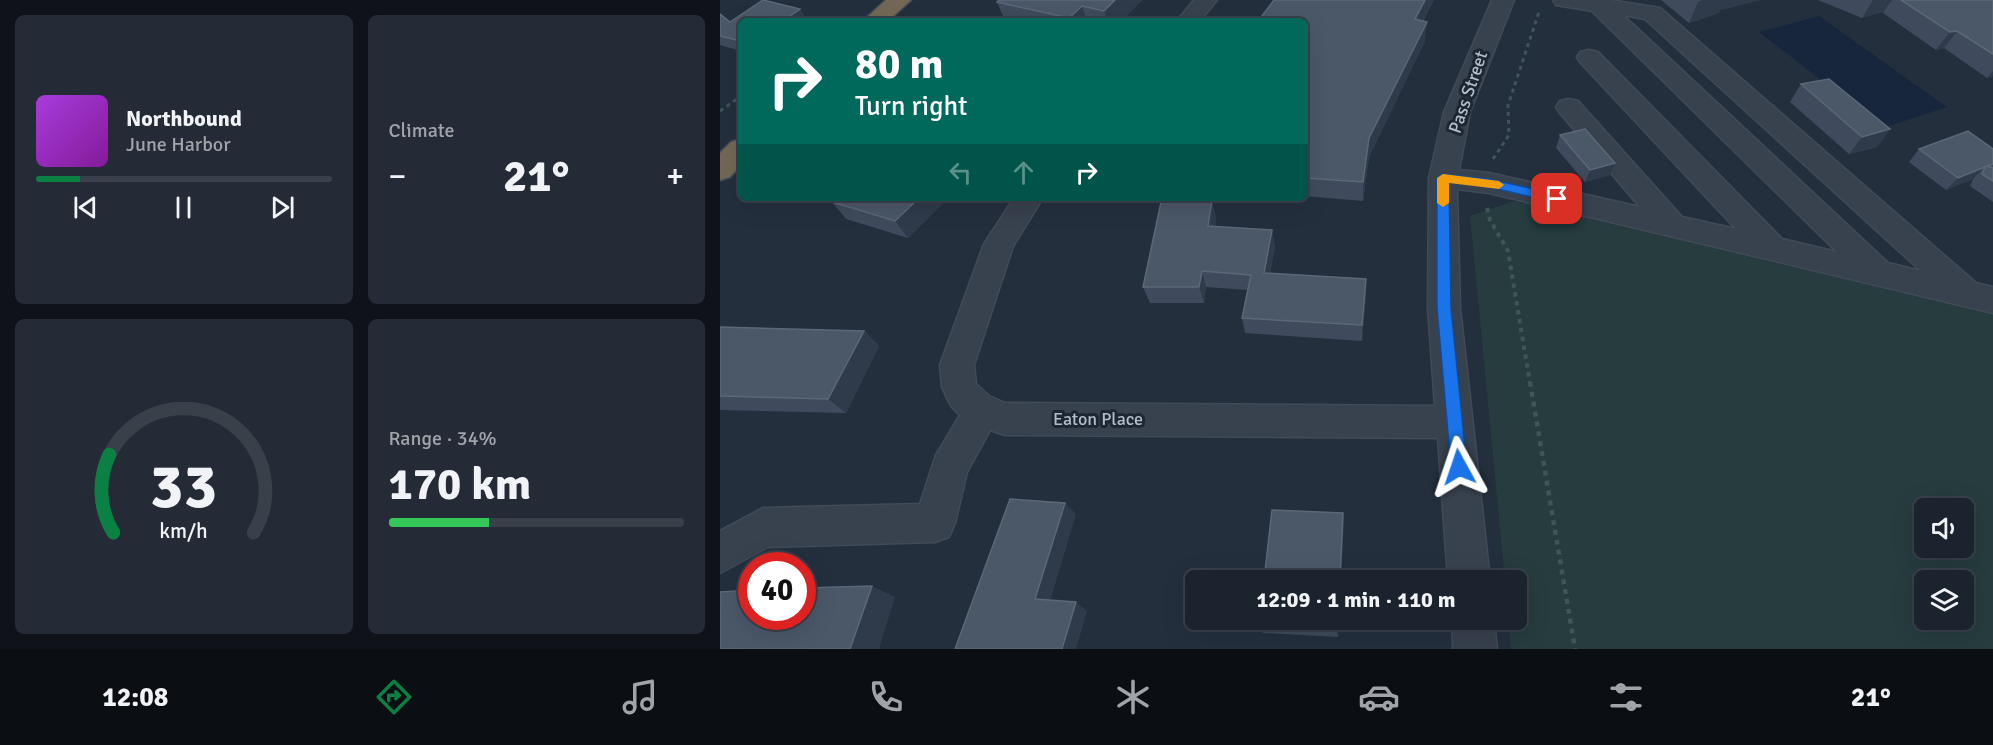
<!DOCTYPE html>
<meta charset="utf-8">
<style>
body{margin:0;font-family:Signika,sans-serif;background:#242b36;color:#f1f3f6;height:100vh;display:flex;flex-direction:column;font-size:22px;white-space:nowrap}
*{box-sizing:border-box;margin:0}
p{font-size:20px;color:#a0a4aa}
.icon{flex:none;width:33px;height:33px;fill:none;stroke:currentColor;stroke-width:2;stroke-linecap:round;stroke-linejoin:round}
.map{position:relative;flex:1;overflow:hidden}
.details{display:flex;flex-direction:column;gap:15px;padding:15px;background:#0f1319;width:720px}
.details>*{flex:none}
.hud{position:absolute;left:18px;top:18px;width:570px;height:183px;border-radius:9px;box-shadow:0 6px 24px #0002,0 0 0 2px #39404a;background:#00695c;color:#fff;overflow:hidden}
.tools{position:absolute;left:1194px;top:498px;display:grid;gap:12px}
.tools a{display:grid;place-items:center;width:60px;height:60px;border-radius:9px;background:#1b232e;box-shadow:0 6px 24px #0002,0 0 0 2px #39404a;font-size:30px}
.speed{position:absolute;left:18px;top:552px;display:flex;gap:12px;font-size:30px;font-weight:700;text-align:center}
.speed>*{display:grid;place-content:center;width:78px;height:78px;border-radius:50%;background:#1b232e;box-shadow:0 6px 24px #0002,0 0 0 2px #39404a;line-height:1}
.speed .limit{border:9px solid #d22;background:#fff;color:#111}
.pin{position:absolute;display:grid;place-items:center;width:51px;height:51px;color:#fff;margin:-26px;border-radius:12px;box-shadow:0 3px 9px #0006}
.me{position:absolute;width:66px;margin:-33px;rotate:355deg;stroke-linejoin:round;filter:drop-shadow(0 0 4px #0008)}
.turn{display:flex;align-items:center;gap:21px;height:126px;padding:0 18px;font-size:27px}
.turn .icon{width:78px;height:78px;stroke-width:2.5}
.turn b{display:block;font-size:42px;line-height:51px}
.lanes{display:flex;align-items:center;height:57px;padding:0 18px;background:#0003;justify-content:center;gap:30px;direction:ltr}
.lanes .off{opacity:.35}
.big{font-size:45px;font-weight:800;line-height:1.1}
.details .widget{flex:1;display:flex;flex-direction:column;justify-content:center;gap:9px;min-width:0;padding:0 21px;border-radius:9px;background:#242b36}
.details .dial{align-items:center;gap:0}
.dial svg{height:156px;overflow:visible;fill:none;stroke:#39404a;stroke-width:7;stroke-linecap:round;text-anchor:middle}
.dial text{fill:#f1f3f6;stroke:none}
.song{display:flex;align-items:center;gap:18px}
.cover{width:72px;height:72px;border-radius:9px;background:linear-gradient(135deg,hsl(280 70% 55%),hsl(290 70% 35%))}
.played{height:6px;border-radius:3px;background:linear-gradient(90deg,#0b8043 15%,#39404a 15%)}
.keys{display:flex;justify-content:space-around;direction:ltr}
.heat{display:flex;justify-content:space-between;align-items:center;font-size:33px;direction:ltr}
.charge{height:9px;border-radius:4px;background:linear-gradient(90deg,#34c759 34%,#39404a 0)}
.details .tiles{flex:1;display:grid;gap:15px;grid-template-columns:repeat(2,1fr)}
.trip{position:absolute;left:465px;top:570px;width:342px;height:60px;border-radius:9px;background:#1b232e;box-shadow:0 6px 24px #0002,0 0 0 2px #39404a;font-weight:800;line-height:60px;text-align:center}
.tab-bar{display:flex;height:96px;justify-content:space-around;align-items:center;background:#0b0e12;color:#a0a4aa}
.tab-bar .icon{width:42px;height:42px}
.tab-bar .active{color:#0b8043}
.tab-bar b{font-size:27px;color:#f1f3f6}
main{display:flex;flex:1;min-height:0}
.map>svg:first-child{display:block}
.green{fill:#263c3f;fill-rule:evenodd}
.water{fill:#17263c}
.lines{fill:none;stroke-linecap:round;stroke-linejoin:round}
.minor-casing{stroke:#414a57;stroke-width:3}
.highway-casing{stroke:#434c59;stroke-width:3}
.path-far2{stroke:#3f5557;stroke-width:3;stroke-dasharray:4 4;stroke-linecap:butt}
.path-far1{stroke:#3f5557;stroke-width:4;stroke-dasharray:4.5 4.5;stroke-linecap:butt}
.path{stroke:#3f5557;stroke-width:4.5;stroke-dasharray:5 5;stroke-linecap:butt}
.minor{fill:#38414e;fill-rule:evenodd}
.highway{fill:#746855;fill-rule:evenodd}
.wall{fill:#3f4b5c}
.shaded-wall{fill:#2f3b4b}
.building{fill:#4b5868;stroke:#5c6777;stroke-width:1.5}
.route{fill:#1a73e8;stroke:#114b97;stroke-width:1.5}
.slow{fill:#f59e0b}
.labels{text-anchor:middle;stroke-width:6;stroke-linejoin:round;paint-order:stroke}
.street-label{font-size:18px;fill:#b4bcc9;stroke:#1d2633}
</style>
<main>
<section class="details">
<div class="tiles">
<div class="widget">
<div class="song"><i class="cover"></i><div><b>Northbound</b><p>June Harbor</p></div></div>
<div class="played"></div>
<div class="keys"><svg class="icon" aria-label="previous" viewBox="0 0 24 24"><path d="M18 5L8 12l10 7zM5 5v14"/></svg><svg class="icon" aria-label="pause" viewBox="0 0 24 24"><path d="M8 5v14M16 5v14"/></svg><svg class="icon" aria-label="next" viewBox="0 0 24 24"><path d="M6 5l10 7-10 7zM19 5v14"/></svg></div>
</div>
<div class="widget"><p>Climate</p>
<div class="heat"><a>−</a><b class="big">21°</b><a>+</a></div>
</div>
<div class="widget dial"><svg viewBox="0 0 100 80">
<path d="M14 69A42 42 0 1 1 86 69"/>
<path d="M14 69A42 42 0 0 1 12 29" stroke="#0b8043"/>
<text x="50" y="56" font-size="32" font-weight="700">33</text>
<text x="50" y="72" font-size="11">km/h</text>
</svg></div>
<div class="widget"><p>Range · 34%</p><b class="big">170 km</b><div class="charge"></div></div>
</div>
</section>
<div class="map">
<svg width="1273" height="649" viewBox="0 0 1273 649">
<rect width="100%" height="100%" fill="#242f3e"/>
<path class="green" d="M794 201 1273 314V649H791L788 620H796V580H785L750 216ZM1204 508H1244V548H1204ZM1204 580H1244V620H1204Z"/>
<path class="water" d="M1099 16 1227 107 1163 128 1039 32Z"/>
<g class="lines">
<defs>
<path id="minor" d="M474 0H497L480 21H457Z
M772 0H794L750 112 739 170 769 173 920 207 840 113 836 107 840 101 849 99 858 101 962 217 1016 229 860 62 857 57 860 52 869 50 878 52 1062 239 1117 252 872 11 836 5 833 0H890L940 8 1256 283 1273 287V313L769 193 737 189 740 308 770 580H728L718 438 285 435 270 430 247 472 235 523 229 537 215 542 48 547 0 573V531L43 508 200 504 216 455 240 415 231 406 222 387 220 365 264 244 294 198H323L293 246 254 365 256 384 269 396 285 403 715 406 708 308 709 178 724 112ZM903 15 925 19 1201 271 1168 263Z
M732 620H774L777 649H733Z"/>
<path id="highway" d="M166 0H191L168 21H143Z
M21 139V165L10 177 0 180V153L11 142Z"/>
</defs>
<use href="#minor" class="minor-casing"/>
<use href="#highway" class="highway-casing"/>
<path class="path-far2" d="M0 111 21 96
M773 159 789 135 788 105 820 9"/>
<path class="path-far1" d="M767 208 770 220 788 251 810 383"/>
<path class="path" d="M810 382 855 649"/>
<use href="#minor" class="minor"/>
<use href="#highway" class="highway"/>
</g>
<path class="wall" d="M422 0 402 21H285L277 2Z
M554 0H714L703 21 705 41 649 157 643 201 585 196V21Z
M941 0H1040L1000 10 999 13 969 23Z
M1098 0H1273V76L1267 78 1224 48 1216 50 1163 13 1164 11 1142 18Z
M0 14 10 22 21 21V51L0 45Z
M1081 84 1170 129 1157 147 1129 154 1070 102Z
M840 135 895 163 890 175 865 182 836 148Z
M1199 149H1273V202L1250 186 1253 179 1226 190 1189 162Z
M116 198H223L225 201 188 238 126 219 112 202Z
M492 201 496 218 495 227 552 230 555 247 550 273 646 279V295L642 341 525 333 522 318 527 290 486 287 484 303H430L423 287Z
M0 327 144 331 159 346 126 413 0 410Z
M540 620H619L618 637 543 633 539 625Z"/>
<path class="shaded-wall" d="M395 0H422L402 21H387L384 11Z
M705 0H714L693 38 695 19Z
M983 0H1040L1000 10 999 13 969 23 978 2Z
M1153 0H1172L1164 11 1142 18Z
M362 6 367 21H350L349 18Z
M80 9 88 21H63Z
M707 22 705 41 649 157 643 201V182L649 138Z
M1237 31 1224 48 1216 50 1230 32Z
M1273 71V76L1267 78Z
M1170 129 1157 147 1129 154 1142 137Z
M895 163 890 175 865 182 870 170Z
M1265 167 1253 179 1226 190 1238 178Z
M199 198H223L225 201 188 238 175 221Z
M492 201 496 218 493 243 488 226Z
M552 230 555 247 547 289 544 273Z
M482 271 486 287 484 303 479 287Z
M646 279V295L642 341V325Z
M144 331 159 346 126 413 108 399Z
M345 503 356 514 328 608 315 599Z
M623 513 624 524 621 580H620Z
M152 586 175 597 159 649H130Z
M356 602 367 611 356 649H343Z
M618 620H619L618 637 617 629Z"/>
<path class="building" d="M43 0 80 9 63 21H21V41L0 36V14L10 22Z
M279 0H395L384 11 362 6 349 18 277 2Z
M554 0H705L695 19 707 22 649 138 643 182 585 178V21H538Z
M1181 0H1273V54L1237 31 1230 32Z
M1109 79 1170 129 1142 137 1081 84Z
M865 129 895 163 870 170 840 135Z
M1248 131 1273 149V164L1267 166 1273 168V181L1262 174 1265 167 1238 178 1199 149Z
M116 198H199L175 221 112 202Z
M492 201 488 226 552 230 544 273 646 279 642 325 522 318 531 275 482 271 479 287H423L441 202Z
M0 327 144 331 108 399 0 396Z
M290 499 345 503 315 599 356 602 342 649H343H235Z
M552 510 623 513 620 580H544Z
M152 586 130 649H0V592L32 590V616H82V588Z
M540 620H618L617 629 539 625Z"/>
<path class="route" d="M723 174 769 179 837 194 843 199 837 203 769 187 729 182 731 308 747 467 744 473 739 475 733 473 731 467 717 308V178Z"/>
<path class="slow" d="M723 174 779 181 784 185 779 189 729 183V203L723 207 717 203V178Z"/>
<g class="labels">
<g class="street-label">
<text transform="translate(748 92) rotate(-71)" y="6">Pass Street</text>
<text x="378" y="425">Eaton Place</text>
</g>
</g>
</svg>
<div class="tools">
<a><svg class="icon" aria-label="sound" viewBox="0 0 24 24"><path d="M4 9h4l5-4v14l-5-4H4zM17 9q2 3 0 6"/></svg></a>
<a><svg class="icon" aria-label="layers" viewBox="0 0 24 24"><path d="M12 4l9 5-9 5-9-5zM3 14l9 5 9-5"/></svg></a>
</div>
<div class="speed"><div class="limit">40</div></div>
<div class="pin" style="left:837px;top:199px;background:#d93025"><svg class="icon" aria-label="arrive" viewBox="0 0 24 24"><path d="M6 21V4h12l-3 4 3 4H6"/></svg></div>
<svg class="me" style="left:739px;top:467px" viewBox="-20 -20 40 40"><path d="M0-17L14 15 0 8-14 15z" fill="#1a73e8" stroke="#fff" stroke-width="4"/></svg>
<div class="trip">12:09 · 1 min · 110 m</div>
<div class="hud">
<div class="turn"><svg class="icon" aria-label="right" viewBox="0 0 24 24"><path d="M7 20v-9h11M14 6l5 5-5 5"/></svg><div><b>80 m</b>Turn right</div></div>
<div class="lanes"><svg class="icon off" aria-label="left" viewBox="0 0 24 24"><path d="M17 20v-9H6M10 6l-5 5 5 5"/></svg><svg class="icon off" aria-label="ahead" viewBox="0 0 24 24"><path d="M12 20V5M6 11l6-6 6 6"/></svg><svg class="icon" aria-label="right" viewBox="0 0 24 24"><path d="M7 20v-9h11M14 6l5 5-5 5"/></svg></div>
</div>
</div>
</main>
<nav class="tab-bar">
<b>12:08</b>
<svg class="icon active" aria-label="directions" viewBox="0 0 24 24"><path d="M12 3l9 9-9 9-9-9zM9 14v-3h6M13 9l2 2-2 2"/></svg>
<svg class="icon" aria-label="music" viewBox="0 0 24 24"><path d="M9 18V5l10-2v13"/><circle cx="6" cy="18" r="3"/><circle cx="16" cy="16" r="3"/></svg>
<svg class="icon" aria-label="phone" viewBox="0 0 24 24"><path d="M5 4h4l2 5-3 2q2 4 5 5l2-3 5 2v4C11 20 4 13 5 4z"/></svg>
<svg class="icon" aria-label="climate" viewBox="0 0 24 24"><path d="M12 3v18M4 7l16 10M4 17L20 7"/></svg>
<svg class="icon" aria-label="car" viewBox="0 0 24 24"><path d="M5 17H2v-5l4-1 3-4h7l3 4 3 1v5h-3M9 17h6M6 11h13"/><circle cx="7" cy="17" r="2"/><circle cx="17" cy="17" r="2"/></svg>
<svg class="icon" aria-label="filters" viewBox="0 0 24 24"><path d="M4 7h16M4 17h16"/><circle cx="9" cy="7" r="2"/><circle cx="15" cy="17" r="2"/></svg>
<b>21°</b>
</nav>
